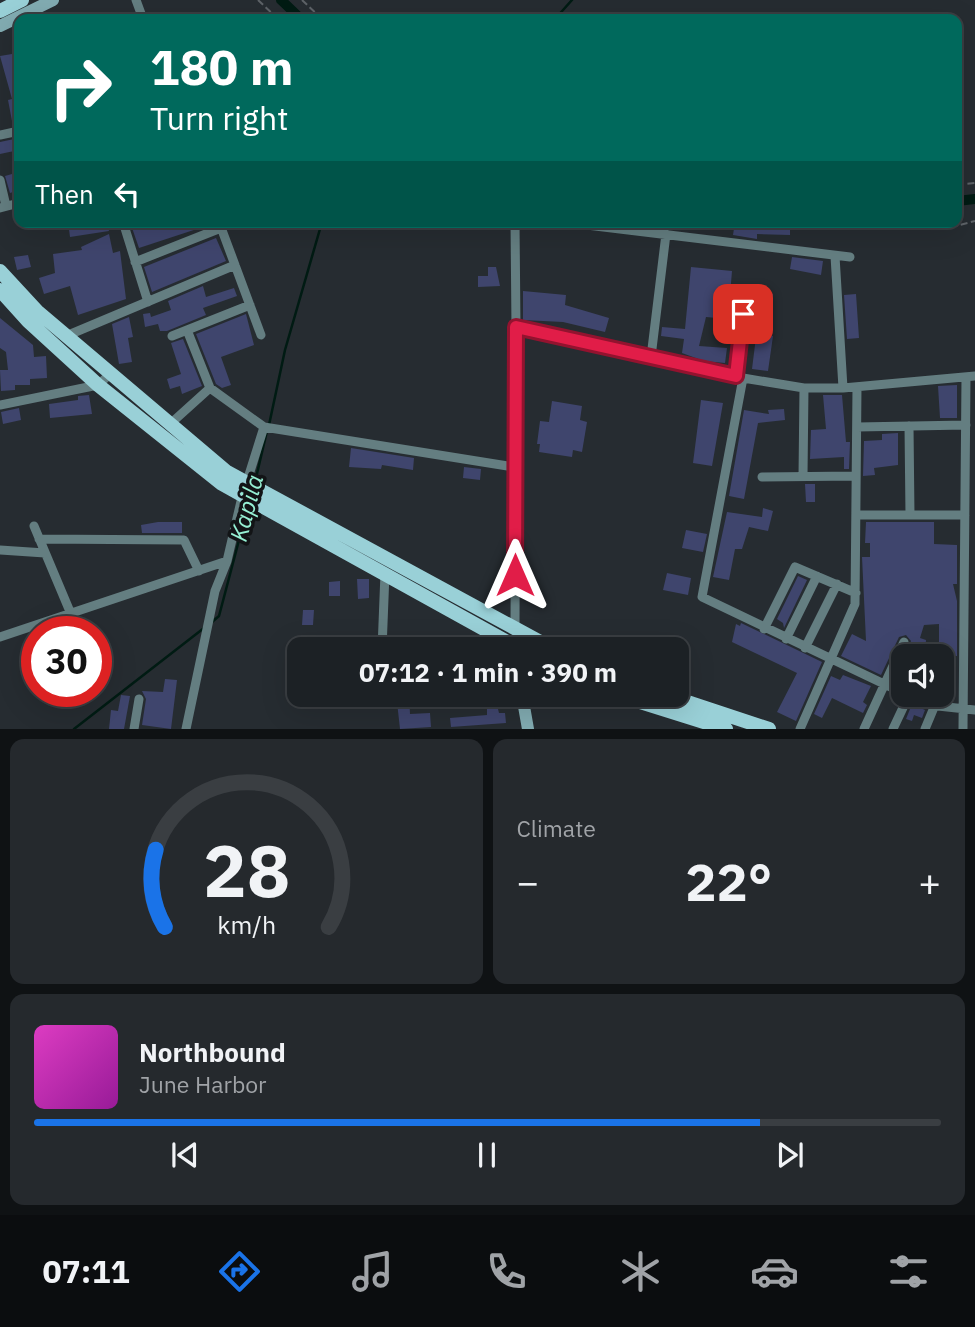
<!DOCTYPE html>
<meta charset="utf-8">
<style>
body{margin:0;font-family:"IBM Plex Sans",sans-serif;background:#25292d;color:#f1f3f6;height:100vh;display:flex;flex-direction:column;font-size:26px;white-space:nowrap}
*{box-sizing:border-box;margin:0}
p{font-size:23px;color:#a0a3a7}
.icon{flex:none;width:38px;height:38px;fill:none;stroke:currentColor;stroke-width:2;stroke-linecap:round;stroke-linejoin:round}
.map{position:relative;height:729px;overflow:hidden}
.panel{display:flex;flex-direction:column;gap:10px;padding:10px;background:#0f1214;flex:1}
.panel>*{flex:none}
.hud{position:absolute;left:14px;top:14px;width:948px;height:214px;border-radius:14px;box-shadow:0 7px 28px #0002,0 0 0 2px #3a3e42;background:#00695c;color:#fff;overflow:hidden}
.controls{position:absolute;left:891px;top:644px;display:grid;gap:14px}
.controls a{display:grid;place-items:center;width:63px;height:63px;border-radius:14px;background:#1c2125;box-shadow:0 7px 28px #0002,0 0 0 2px #3a3e42;font-size:35px}
.speed{position:absolute;left:21px;top:616px;display:flex;gap:14px;font-size:35px;font-weight:700;text-align:center}
.speed>*{display:grid;place-content:center;width:91px;height:91px;border-radius:50%;background:#1c2125;box-shadow:0 7px 28px #0002,0 0 0 2px #3a3e42;line-height:1}
.speed .limit{border:10px solid #d22;background:#fff;color:#111}
.pin{position:absolute;display:grid;place-items:center;width:60px;height:60px;color:#fff;margin:-30px;border-radius:14px;box-shadow:0 4px 10px #0006}
.me{position:absolute;width:77px;margin:-38px;rotate:0deg;stroke-linejoin:round;filter:drop-shadow(0 0 5px #0008)}
.turn{display:flex;align-items:center;gap:24px;height:147px;padding:0 21px;font-size:32px}
.turn .icon{width:91px;height:91px;stroke-width:2.5}
.turn b{display:block;font-size:49px;line-height:60px}
.then{display:flex;align-items:center;height:66px;padding:0 21px;background:#0003;gap:14px;font-size:26px}
.big{font-size:52px;font-weight:700;line-height:1.1}
.panel .card{flex:1;display:flex;flex-direction:column;justify-content:center;gap:10px;min-width:0;padding:0 24px;border-radius:14px;background:#25292d}
.panel .dial{align-items:center;gap:0}
.dial svg{height:182px;overflow:visible;fill:none;stroke:#3a3e42;stroke-width:7;stroke-linecap:round;text-anchor:middle}
.dial text{fill:#f1f3f6;stroke:none}
.song{display:flex;align-items:center;gap:21px}
.cover{width:84px;height:84px;border-radius:10px;background:linear-gradient(135deg,hsl(310 70% 55%),hsl(300 70% 35%))}
.played{height:7px;border-radius:4px;background:linear-gradient(90deg,#1a73e8 80%,#3a3e42 80%)}
.keys{display:flex;justify-content:space-around;direction:ltr}
.heat{display:flex;justify-content:space-between;align-items:center;font-size:38px;direction:ltr}
.panel .tiles{flex:1;display:grid;gap:10px;grid-template-columns:1fr 1fr}
.card:last-child{grid-column:span 2}
.trip{position:absolute;left:287px;top:637px;width:402px;height:70px;border-radius:14px;background:#1c2125;box-shadow:0 7px 28px #0002,0 0 0 2px #3a3e42;font-weight:700;line-height:70px;text-align:center}
.dock{display:flex;height:112px;justify-content:space-around;align-items:center;background:#0b0d0f;color:#a0a3a7}
.dock .icon{width:49px;height:49px}
.dock .current{color:#1a73e8}
.dock b{font-size:32px;color:#f1f3f6}
.map>svg:first-child{display:block}
.lines{fill:none;stroke-linecap:round;stroke-linejoin:round}
.stream{stroke:#001b13;stroke-width:2.5}
.canal{stroke:#001b13;stroke-width:10}
.building{fill:#3f456d}
.path{stroke:#5e6368;stroke-width:2;stroke-dasharray:7 3.5;stroke-linecap:butt}
.street{stroke:#647e81;stroke-width:9}
.secondary{stroke:#82acb2;stroke-width:12}
.primary{stroke:#99d0d7;stroke-width:14}
.route-casing{stroke:#92132f;stroke-width:18}
.route{stroke:#e11d48;stroke-width:12}
.labels{text-anchor:middle;stroke-width:7;stroke-linejoin:round;paint-order:stroke}
.water-label{font-size:24px;font-style:italic;fill:#96f1d4;stroke:#121416}
</style>
<div class="map">
<svg width="975" height="729" viewBox="0 0 975 729">
<rect width="100%" height="100%" fill="#262c31"/>
<g class="lines">
<path class="stream" d="M555 19 572 0
M269 425 285 350 322 222
M255 482 267 431
M212 622 219 616 248 506
M74 729 204 628"/>
<path class="canal" d="M281 0 301 19
M957 201 975 199"/>
</g>
<path class="building" d="M12 54 19 92V120L12 121 8 100 12 99 0 56Z
M19 138V150L0 154V142Z
M19 172V190L10 193 5 176Z
M68 222H107L109 231 70 237Z
M138 222H211L212 224 139 248 131 225Z
M735 222H790V235L757 234V239L733 235Z
M109 234 113 253 120 251 126 299 78 315 70 286 44 294 39 278 55 273 53 254 82 250 81 247Z
M216 238 226 261 152 292 144 267Z
M28 255 31 267 17 270 14 257Z
M792 257 823 261 821 275 790 269Z
M488 267H496L500 286 478 287V276H488Z
M691 267 732 271 728 319 706 317 699 346 727 348 725 363 704 361 682 353 684 339 661 336 662 327 685 329Z
M203 286 206 297 234 288 237 296 203 308 206 315 167 331H160L158 324 145 327 143 314 150 313 151 317 171 310 168 301Z
M523 291 566 295 565 305 609 318 605 332 563 322 523 320Z
M752 292 773 294 769 335 773 336 768 371 752 369 757 329 749 328Z
M856 294 859 338 847 339 844 295Z
M246 314 254 345 221 357 231 385 222 388 216 384 196 334Z
M129 317 133 337 128 338 132 362 119 364 112 324Z
M0 318 33 345 34 357 46 356 47 378 30 379V385H15V390L1 391 0 370H8L6 352 0 348Z
M183 339 202 386 182 394 180 386 170 389 167 379 181 374 171 343Z
M957 385V418H940L938 386Z
M89 395 92 414 50 418 49 404 78 400V396Z
M823 395H842L846 442H850L849 469H844V457L810 459 811 430 826 429Z
M701 400 723 403 712 466 693 463Z
M552 401 582 406 580 420 587 422 582 452 573 450 572 457 539 452 540 444H537L540 421 549 422Z
M19 408 21 420 3 424 1 412Z
M784 409 785 420 758 423 744 499 729 496 744 410 769 414 768 410Z
M898 433V465L874 468 875 475 863 476 864 441 882 440V434Z
M351 448 414 458 413 470 382 465 381 469 349 467Z
M464 467 481 469 480 480 463 478Z
M805 484H815V502H806Z
M763 508 773 511 768 531 749 527 742 549H735L729 580 713 577 727 512 762 517Z
M158 522H182V533H142L141 525Z
M866 522H934V544L957 545V584H953L957 601V656H939V624L924 625 920 638 926 640 925 656H905L911 641 906 635 899 637 881 675 841 656 852 634 866 641 862 557H870V543H865Z
M686 530 707 534 703 552 682 548Z
M667 573 691 578 688 595 663 590Z
M798 576 807 580 784 628 783 623 777 619Z
M357 579H369V598L358 599Z
M340 581V596H329V582Z
M303 610H314L313 625H302Z
M741 623 822 662 796 721 777 712 797 673 732 642 736 624 740 626Z
M843 675 871 686 863 702 867 705 863 713 832 698 822 718 814 714 831 676 840 680Z
M165 679 177 680 171 729 142 725 146 699 142 691 163 692Z
M121 695 130 696 124 729H109L111 710 118 711Z
M393 695H409L410 714 430 713 431 727 400 729 397 702H394Z
M912 704 925 710 922 718 914 715 912 721 906 719Z
M487 709H498L499 713H505L506 723 451 727 450 718 487 715Z"/>
<g class="lines">
<path class="path" d="M258 0 278 19
M302 0 322 19
M957 185 975 183
M898 222 956 226 975 221"/>
<path class="street" d="M136 0 143 19
M0 135 19 131
M0 180 6 206
M0 208 19 203
M123 222 148 302
M219 222 261 335
M515 222 516 327
M562 222 850 257
M835 256 843 388
M135 262 221 228
M187 330 210 388 264 427 514 467
M66 336 235 265
M172 336 250 305
M651 357 666 234
M736 376 745 293
M743 378 702 597 903 693
M0 405 98 385 109 375
M169 425 210 388
M909 426 910 515
M857 427 966 425
M803 476 804 388
M762 477 856 476
M856 515H965
M34 526 71 614
M39 539 184 540 199 571
M0 550 45 553
M515 629 516 327 743 378 804 388H843L975 376
M764 629 795 567 856 593
M0 637 227 561
M786 639 817 576
M805 648 837 584
M382 649 385 573
M907 695 938 706 975 710
M134 729 139 699
M186 729 215 591 227 561 242 497 264 427
M800 729 855 604 857 387
M864 729 904 642
M893 729 909 695
M925 729 935 705
M963 729 966 377"/>
<path class="secondary" d="M0 26 53 0
M522 695 528 729"/>
<path class="primary" d="M0 11 22 0
M0 271 37 311 227 472 553 649
M0 290 28 321 98 385 222 484 520 649
M618 695 726 729
M666 695 769 729"/>
</g>
<g class="lines">
<defs>
<path id="route" d="M515 575 516 327 736 376 743 314"/>
</defs>
<use href="#route" class="route-casing"/>
<use href="#route" class="route"/>
</g>
<g class="labels">
<g class="water-label">
<text transform="translate(247 508) rotate(-75)" y="8">Kapila</text>
</g>
</g>
</svg>
<div class="controls">
<a><svg class="icon" aria-label="sound" viewBox="0 0 24 24"><path d="M4 9h4l5-4v14l-5-4H4zM17 9q2 3 0 6"/></svg></a>
</div>
<div class="speed"><div class="limit">30</div></div>
<div class="pin" style="left:743px;top:314px;background:#d93025"><svg class="icon" aria-label="arrive" viewBox="0 0 24 24"><path d="M6 21V4h12l-3 4 3 4H6"/></svg></div>
<svg class="me" style="left:515px;top:575px" viewBox="-20 -20 40 40"><path d="M0-17L14 15 0 8-14 15z" fill="#e11d48" stroke="#fff" stroke-width="4"/></svg>
<div class="trip">07:12 · 1 min · 390 m</div>
<div class="hud">
<div class="turn"><svg class="icon" aria-label="right" viewBox="0 0 24 24"><path d="M7 20v-9h11M14 6l5 5-5 5"/></svg><div><b>180 m</b>Turn right</div></div>
<div class="then">Then<svg class="icon" aria-label="left" viewBox="0 0 24 24"><path d="M17 20v-9H6M10 6l-5 5 5 5"/></svg></div>
</div>
</div>
<section class="panel">
<div class="tiles">
<div class="card dial"><svg viewBox="0 0 100 80">
<path d="M14 69A42 42 0 1 1 86 69"/>
<path d="M14 69A42 42 0 0 1 10 35" stroke="#1a73e8"/>
<text x="50" y="56" font-size="32" font-weight="700">28</text>
<text x="50" y="72" font-size="11">km/h</text>
</svg></div>
<div class="card"><p>Climate</p>
<div class="heat"><a>−</a><b class="big">22°</b><a>+</a></div>
</div>
<div class="card">
<div class="song"><i class="cover"></i><div><b>Northbound</b><p>June Harbor</p></div></div>
<div class="played"></div>
<div class="keys"><svg class="icon" aria-label="previous" viewBox="0 0 24 24"><path d="M18 5L8 12l10 7zM5 5v14"/></svg><svg class="icon" aria-label="pause" viewBox="0 0 24 24"><path d="M8 5v14M16 5v14"/></svg><svg class="icon" aria-label="next" viewBox="0 0 24 24"><path d="M6 5l10 7-10 7zM19 5v14"/></svg></div>
</div>
</div>
</section>
<nav class="dock">
<b>07:11</b>
<svg class="icon current" aria-label="directions" viewBox="0 0 24 24"><path d="M12 3l9 9-9 9-9-9zM9 14v-3h6M13 9l2 2-2 2"/></svg>
<svg class="icon" aria-label="music" viewBox="0 0 24 24"><path d="M9 18V5l10-2v13"/><circle cx="6" cy="18" r="3"/><circle cx="16" cy="16" r="3"/></svg>
<svg class="icon" aria-label="phone" viewBox="0 0 24 24"><path d="M5 4h4l2 5-3 2q2 4 5 5l2-3 5 2v4C11 20 4 13 5 4z"/></svg>
<svg class="icon" aria-label="climate" viewBox="0 0 24 24"><path d="M12 3v18M4 7l16 10M4 17L20 7"/></svg>
<svg class="icon" aria-label="car" viewBox="0 0 24 24"><path d="M5 17H2v-5l4-1 3-4h7l3 4 3 1v5h-3M9 17h6M6 11h13"/><circle cx="7" cy="17" r="2"/><circle cx="17" cy="17" r="2"/></svg>
<svg class="icon" aria-label="filters" viewBox="0 0 24 24"><path d="M4 7h16M4 17h16"/><circle cx="9" cy="7" r="2"/><circle cx="15" cy="17" r="2"/></svg>
</nav>
